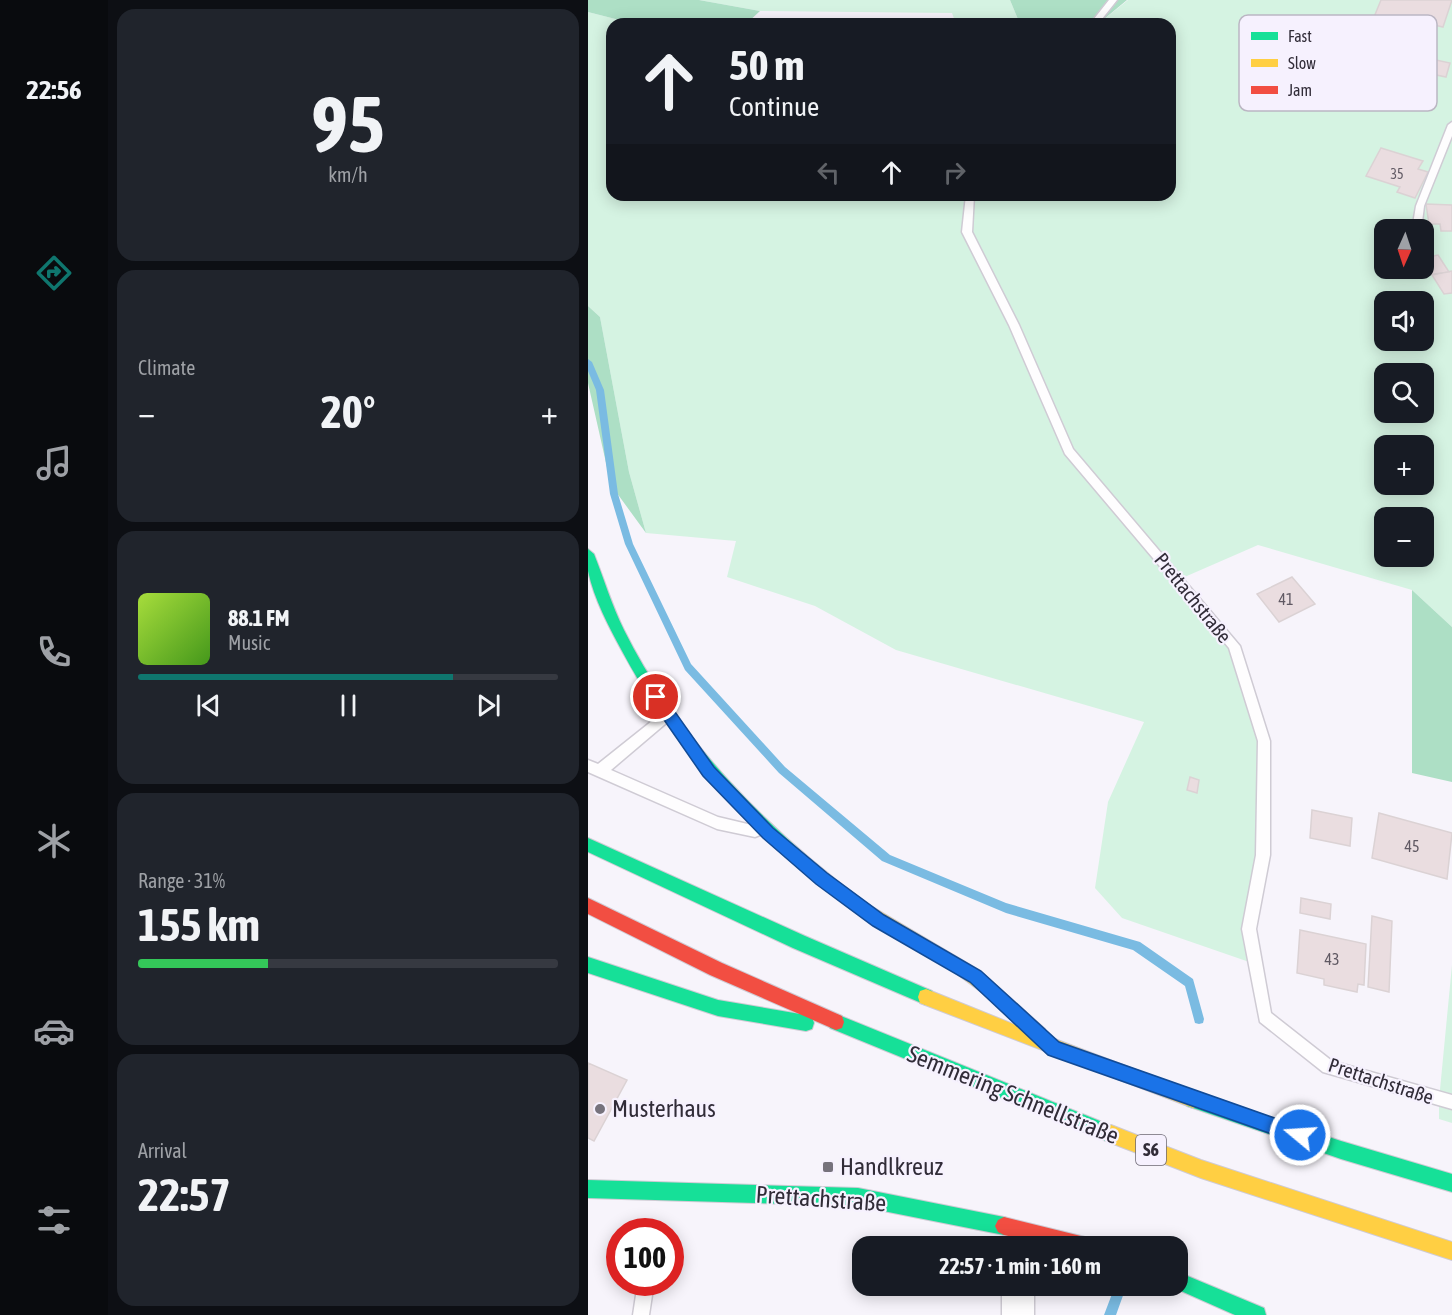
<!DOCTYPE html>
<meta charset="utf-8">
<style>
body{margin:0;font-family:"Asap Condensed",sans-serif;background:#20242c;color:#f1f3f6;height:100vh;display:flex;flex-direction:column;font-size:22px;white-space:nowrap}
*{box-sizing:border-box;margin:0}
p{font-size:20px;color:#9ea1a6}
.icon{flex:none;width:33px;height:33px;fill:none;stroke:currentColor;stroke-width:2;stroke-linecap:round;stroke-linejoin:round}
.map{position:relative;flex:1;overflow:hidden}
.sheet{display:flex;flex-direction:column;gap:9px;padding:9px;background:#0d0f14;width:480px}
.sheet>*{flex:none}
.hud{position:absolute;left:18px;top:18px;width:570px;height:183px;border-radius:18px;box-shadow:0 3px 15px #0003;background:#171b24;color:#f1f3f6;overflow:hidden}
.needle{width:39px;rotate:183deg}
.tools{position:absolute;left:786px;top:219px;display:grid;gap:12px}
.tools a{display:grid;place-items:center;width:60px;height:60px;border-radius:12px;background:#171b24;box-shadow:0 3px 15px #0003;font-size:30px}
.speed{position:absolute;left:18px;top:1218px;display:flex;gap:12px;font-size:30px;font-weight:700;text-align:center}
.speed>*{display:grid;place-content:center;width:78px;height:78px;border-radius:50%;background:#171b24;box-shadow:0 3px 15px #0003;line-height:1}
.speed .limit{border:9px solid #d22;background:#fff;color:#111}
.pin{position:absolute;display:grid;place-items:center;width:51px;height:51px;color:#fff;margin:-26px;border:3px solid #fff;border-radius:50%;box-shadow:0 2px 6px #0007}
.me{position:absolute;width:66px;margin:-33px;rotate:288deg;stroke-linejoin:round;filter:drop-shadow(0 0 4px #0008)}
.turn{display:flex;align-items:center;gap:21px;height:126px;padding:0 24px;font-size:27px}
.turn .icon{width:78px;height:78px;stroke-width:2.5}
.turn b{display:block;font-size:42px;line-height:51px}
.lanes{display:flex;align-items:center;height:57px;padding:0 24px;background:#0003;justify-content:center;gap:30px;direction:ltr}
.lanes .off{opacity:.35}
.big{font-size:45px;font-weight:700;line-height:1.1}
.sheet .tile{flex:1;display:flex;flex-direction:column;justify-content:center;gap:9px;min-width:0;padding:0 21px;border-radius:18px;background:#20242c}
.sheet .dial{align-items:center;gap:0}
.dial b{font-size:78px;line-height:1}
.song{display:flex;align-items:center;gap:18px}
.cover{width:72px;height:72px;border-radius:9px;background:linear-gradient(135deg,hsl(80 70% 55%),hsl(100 70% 35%))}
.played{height:6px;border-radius:3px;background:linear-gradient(90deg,#0f766e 75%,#363941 75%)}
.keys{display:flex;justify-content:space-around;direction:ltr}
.heat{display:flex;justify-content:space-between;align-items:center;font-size:33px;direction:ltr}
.charge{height:9px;border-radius:4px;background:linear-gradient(90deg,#34c759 31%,#363941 0)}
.trip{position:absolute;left:264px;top:1236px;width:336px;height:60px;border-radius:18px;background:#171b24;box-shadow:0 3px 15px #0003;font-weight:700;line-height:60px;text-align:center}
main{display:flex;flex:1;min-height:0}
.tab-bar{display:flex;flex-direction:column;width:108px;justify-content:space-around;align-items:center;background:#090b0e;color:#9ea1a6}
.tab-bar .icon{width:42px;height:42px}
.tab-bar .current{color:#0f766e}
.tab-bar b{font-size:27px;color:#f1f3f6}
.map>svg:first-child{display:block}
.green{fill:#d5f3e2;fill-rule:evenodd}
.forest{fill:#addfc5}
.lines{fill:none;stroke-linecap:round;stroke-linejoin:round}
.stream{fill:#7abbe2;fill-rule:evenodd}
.building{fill:#eadde0;stroke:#dbd2d4;stroke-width:1.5}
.lane-casing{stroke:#cfcbd4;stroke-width:3}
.street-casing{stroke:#cfcbd4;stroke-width:3}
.fast-casing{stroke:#cfcbd4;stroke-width:2}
.slow-casing{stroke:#cfcbd4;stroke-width:2}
.jam-casing{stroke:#cfcbd4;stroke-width:2}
.lane{fill:#fefdfe;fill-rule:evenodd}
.street{fill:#fefdfe;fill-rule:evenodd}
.fast{fill:#16e098;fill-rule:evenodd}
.slow{fill:#ffcf43;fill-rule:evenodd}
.jam{fill:#f24e42;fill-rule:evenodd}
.route{fill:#1a73e8;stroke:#114b97;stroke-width:1.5}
.poi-dot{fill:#76727c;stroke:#f6f1fe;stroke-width:2}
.labels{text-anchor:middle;stroke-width:4.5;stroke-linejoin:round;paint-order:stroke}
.far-number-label{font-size:14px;fill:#605963}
.number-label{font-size:16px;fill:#605963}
.shield{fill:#f6f1fe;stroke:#6c6773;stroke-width:1.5}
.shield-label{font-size:18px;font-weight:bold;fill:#312c38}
.street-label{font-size:20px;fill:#312c38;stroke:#f6f1fe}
.near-street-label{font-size:24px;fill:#312c38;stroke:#f6f1fe}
.near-poi-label{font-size:24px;fill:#312c38;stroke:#f6f1fe;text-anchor:start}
.key{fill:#f6f1fe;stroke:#bbb6c3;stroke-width:1.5}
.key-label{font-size:16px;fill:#312c38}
</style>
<main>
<nav class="tab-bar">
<b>22:56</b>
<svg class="icon current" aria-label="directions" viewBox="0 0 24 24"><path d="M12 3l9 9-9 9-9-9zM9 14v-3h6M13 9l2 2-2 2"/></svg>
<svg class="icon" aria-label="music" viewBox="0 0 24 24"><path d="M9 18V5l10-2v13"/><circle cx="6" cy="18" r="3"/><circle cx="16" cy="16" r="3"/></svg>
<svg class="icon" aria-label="phone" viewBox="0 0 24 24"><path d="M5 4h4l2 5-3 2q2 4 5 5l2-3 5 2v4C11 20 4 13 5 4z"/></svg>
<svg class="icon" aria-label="climate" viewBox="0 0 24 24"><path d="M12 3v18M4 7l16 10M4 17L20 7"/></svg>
<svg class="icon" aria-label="car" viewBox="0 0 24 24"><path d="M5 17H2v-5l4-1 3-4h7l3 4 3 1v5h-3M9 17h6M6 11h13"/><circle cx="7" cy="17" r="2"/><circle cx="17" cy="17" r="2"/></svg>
<svg class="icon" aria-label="filters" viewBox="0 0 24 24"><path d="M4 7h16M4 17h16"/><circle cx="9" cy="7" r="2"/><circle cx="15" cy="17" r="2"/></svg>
</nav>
<section class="sheet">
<div class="tile dial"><b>95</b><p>km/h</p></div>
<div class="tile"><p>Climate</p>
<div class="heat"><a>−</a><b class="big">20°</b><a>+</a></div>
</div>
<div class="tile">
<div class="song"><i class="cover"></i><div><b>88.1 FM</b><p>Music</p></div></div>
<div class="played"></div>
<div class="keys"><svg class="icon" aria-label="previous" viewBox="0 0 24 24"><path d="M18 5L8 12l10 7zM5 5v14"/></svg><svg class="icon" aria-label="pause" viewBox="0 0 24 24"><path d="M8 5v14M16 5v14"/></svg><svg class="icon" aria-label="next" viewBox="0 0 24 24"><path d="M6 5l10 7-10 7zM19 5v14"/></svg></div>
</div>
<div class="tile"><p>Range · 31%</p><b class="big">155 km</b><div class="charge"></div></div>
<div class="tile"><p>Arrival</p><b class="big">22:57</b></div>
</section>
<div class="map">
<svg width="864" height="1315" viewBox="0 0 864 1315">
<rect width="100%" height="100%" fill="#f7f4fb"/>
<path class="green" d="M111 0H422L432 24H368L364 13 172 11Z
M540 0H864V627L824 590 670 545 592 579 646 646 676 741 675 855 661 929 667 964 534 918 507 888 520 802 556 722 308 650 227 606 139 577 148 541 58 533 41 472 12 317 0 306V12L47 24H24V195H582V24H510ZM796 230H836V268H796ZM796 302H836V340H796ZM796 374H836V412H796ZM796 446H836V484H796ZM796 518H836V556H796Z
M864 965V1123L851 1119V1100Z"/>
<path class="forest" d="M0 0H111L172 11 158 24H47L0 12Z
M422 0H539L510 24H432Z
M0 306 12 317 41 472 58 533 23 485 0 383Z
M824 590 864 627V782L824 773Z"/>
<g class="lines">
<path class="stream" d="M0 359 4 362 16 390 30 494 45 544 103 664 197 767 302 855 418 903 552 942 605 979 616 1019 615 1023 611 1024 607 1023 597 986 545 950 418 913 294 861 191 773 97 670 37 544 22 494 8 390 0 371Z
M527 1286H535L537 1290 528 1315H516Z"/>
</g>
<path class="building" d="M793 0H864L855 27 824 20 821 29 784 22Z
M825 55 862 63 858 77 820 69Z
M793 148 835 161 830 169 840 172 827 198 809 192 812 187 778 176Z
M838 204 864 205V231H853L852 224H841Z
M850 255 861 272 838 275 833 268H836V258Z
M864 271V293L856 294 844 275Z
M704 577 727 604 691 622 669 594Z
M602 777 611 780 609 793 599 790Z
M724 810 764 818 762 846 722 838Z
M791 813 864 833 859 879 784 858Z
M713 898 743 904 742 919 712 913Z
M784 916 804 921 801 992 780 987Z
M712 930 778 944 776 985 770 984 769 992 736 985V979L709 973Z
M0 1063 39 1080 6 1141 0 1138Z"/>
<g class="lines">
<defs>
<path id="lane" d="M521 0H529L510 24H502Z
M864 122V136L836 206 833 230H824L828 206 860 125Z
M378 195H386L384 232 431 325 485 449 652 646 682 741V855L668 929 683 1013 744 1061 864 1095V1109L735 1072 672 1022 654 929 668 855 670 741 641 648 477 454 421 325 374 232Z
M79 709 83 711 85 715 83 719 23 770 130 817 172 827 174 831 172 835 167 837 129 829 0 772V760L10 764Z
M50 1282H66L61 1315H45Z"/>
<path id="street" d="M414 1286H446V1315H414Z"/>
<path id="fast" d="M0 549 6 554C16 579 24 606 36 630 92 742 179 829 278 903L281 908 278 913 273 916 268 913C172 841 91 758 34 651 21 627 6 599 0 571 0 565 0 556 0 549Z
M0 838 217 936 344 991 346 997 344 1003 338 1005 205 948 0 852Z
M0 957 130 1000 218 1015 224 1017 226 1023 224 1029 218 1031 130 1016 0 973Z
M248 1014 529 1128 532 1134 529 1140 523 1143 242 1028 240 1022 242 1016Z
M605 1092 753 1141 864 1174V1192L753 1159 605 1108 599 1106 597 1100 599 1094Z
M0 1180 270 1188 416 1217 422 1220 425 1226 422 1232 416 1235 270 1206 0 1198Z
M590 1272 676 1308 678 1315H647L584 1287 583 1286H590Z"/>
<path id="slow" d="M273 900 391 970 457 1029 459 1036 611 1094 613 1100 611 1106 605 1108 332 1003 330 997 332 991 338 989 430 1026 400 997 369 974 268 913 265 908 268 903Z
M523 1125 613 1160 864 1242V1260L613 1178 523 1143 517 1140 514 1134 517 1128Z"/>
<path id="jam" d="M0 898 134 963 254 1016 256 1022 254 1028 248 1030 122 975 0 914Z
M416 1217 497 1237 503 1240 506 1246H463L416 1235 410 1232 407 1226 410 1220Z"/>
</defs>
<use href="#lane" class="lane-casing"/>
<use href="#street" class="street-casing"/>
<use href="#fast" class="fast-casing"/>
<use href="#slow" class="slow-casing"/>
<use href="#jam" class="jam-casing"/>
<use href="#lane" class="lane"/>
<use href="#street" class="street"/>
<use href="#fast" class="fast"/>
<use href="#slow" class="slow"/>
<use href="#jam" class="jam"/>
</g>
<path class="route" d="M68 690 73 692 126 767 185 828 239 873 296 915 393 971 471 1042 712 1127 718 1129 721 1135 718 1141 712 1144 460 1055 382 982 285 926 228 884 175 838 115 776 63 701 61 697 63 692Z"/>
<g class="poi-dot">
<circle cx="12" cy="1109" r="6"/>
<rect x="234" y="1161" width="12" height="12" rx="3"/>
</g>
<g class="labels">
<g class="far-number-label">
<text x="809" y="179">35</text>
</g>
<g class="number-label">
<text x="698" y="605">41</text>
<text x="824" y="852">45</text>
<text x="744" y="965">43</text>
</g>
<rect class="shield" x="548" y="1135" width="30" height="30" rx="4.5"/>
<g class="shield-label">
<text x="563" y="1156">S6</text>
</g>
<g class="street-label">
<text transform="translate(605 598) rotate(51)" y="7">Prettachstraße</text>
<text transform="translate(793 1081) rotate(18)" y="7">Prettachstraße</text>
</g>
<g class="near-street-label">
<text transform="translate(425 1095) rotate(22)" y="8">Semmering Schnellstraße</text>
<text transform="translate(233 1199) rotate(4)" y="8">Prettachstraße</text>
</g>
<g class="near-poi-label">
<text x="24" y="1117">Musterhaus</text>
<text x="252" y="1175">Handlkreuz</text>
</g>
</g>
<rect x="651" y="15" width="198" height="96" rx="9" class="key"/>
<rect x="663" y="32" width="27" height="8" fill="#16e098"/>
<rect x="663" y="59" width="27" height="8" fill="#ffcf43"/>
<rect x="663" y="86" width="27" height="8" fill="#f24e42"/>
<g class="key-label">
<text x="700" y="42">Fast</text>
<text x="700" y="69">Slow</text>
<text x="700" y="96">Jam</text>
</g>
</svg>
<div class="tools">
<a><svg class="needle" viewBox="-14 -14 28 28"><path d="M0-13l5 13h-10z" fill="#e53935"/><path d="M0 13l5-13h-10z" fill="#9ea1a6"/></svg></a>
<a><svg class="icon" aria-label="sound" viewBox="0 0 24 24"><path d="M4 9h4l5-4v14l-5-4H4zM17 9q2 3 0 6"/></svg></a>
<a><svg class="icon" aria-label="search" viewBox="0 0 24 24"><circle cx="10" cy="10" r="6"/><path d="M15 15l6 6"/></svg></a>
<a>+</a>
<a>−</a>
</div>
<div class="speed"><div class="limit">100</div></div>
<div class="pin" style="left:68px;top:697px;background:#d93025"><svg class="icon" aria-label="arrive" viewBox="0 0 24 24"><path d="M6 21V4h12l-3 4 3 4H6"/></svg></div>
<svg class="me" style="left:712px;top:1135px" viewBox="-20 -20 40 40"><circle r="17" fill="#1a73e8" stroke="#fff" stroke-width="3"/><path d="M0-11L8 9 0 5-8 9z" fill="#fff"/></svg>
<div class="trip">22:57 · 1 min · 160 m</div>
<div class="hud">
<div class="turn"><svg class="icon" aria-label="ahead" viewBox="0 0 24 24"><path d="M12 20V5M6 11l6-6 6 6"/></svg><div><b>50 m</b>Continue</div></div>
<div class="lanes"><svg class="icon off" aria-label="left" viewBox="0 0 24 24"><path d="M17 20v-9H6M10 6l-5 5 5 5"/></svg><svg class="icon" aria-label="ahead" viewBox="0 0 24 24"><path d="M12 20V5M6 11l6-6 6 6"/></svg><svg class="icon off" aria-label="right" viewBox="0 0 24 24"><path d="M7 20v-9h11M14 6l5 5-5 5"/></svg></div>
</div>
</div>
</main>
